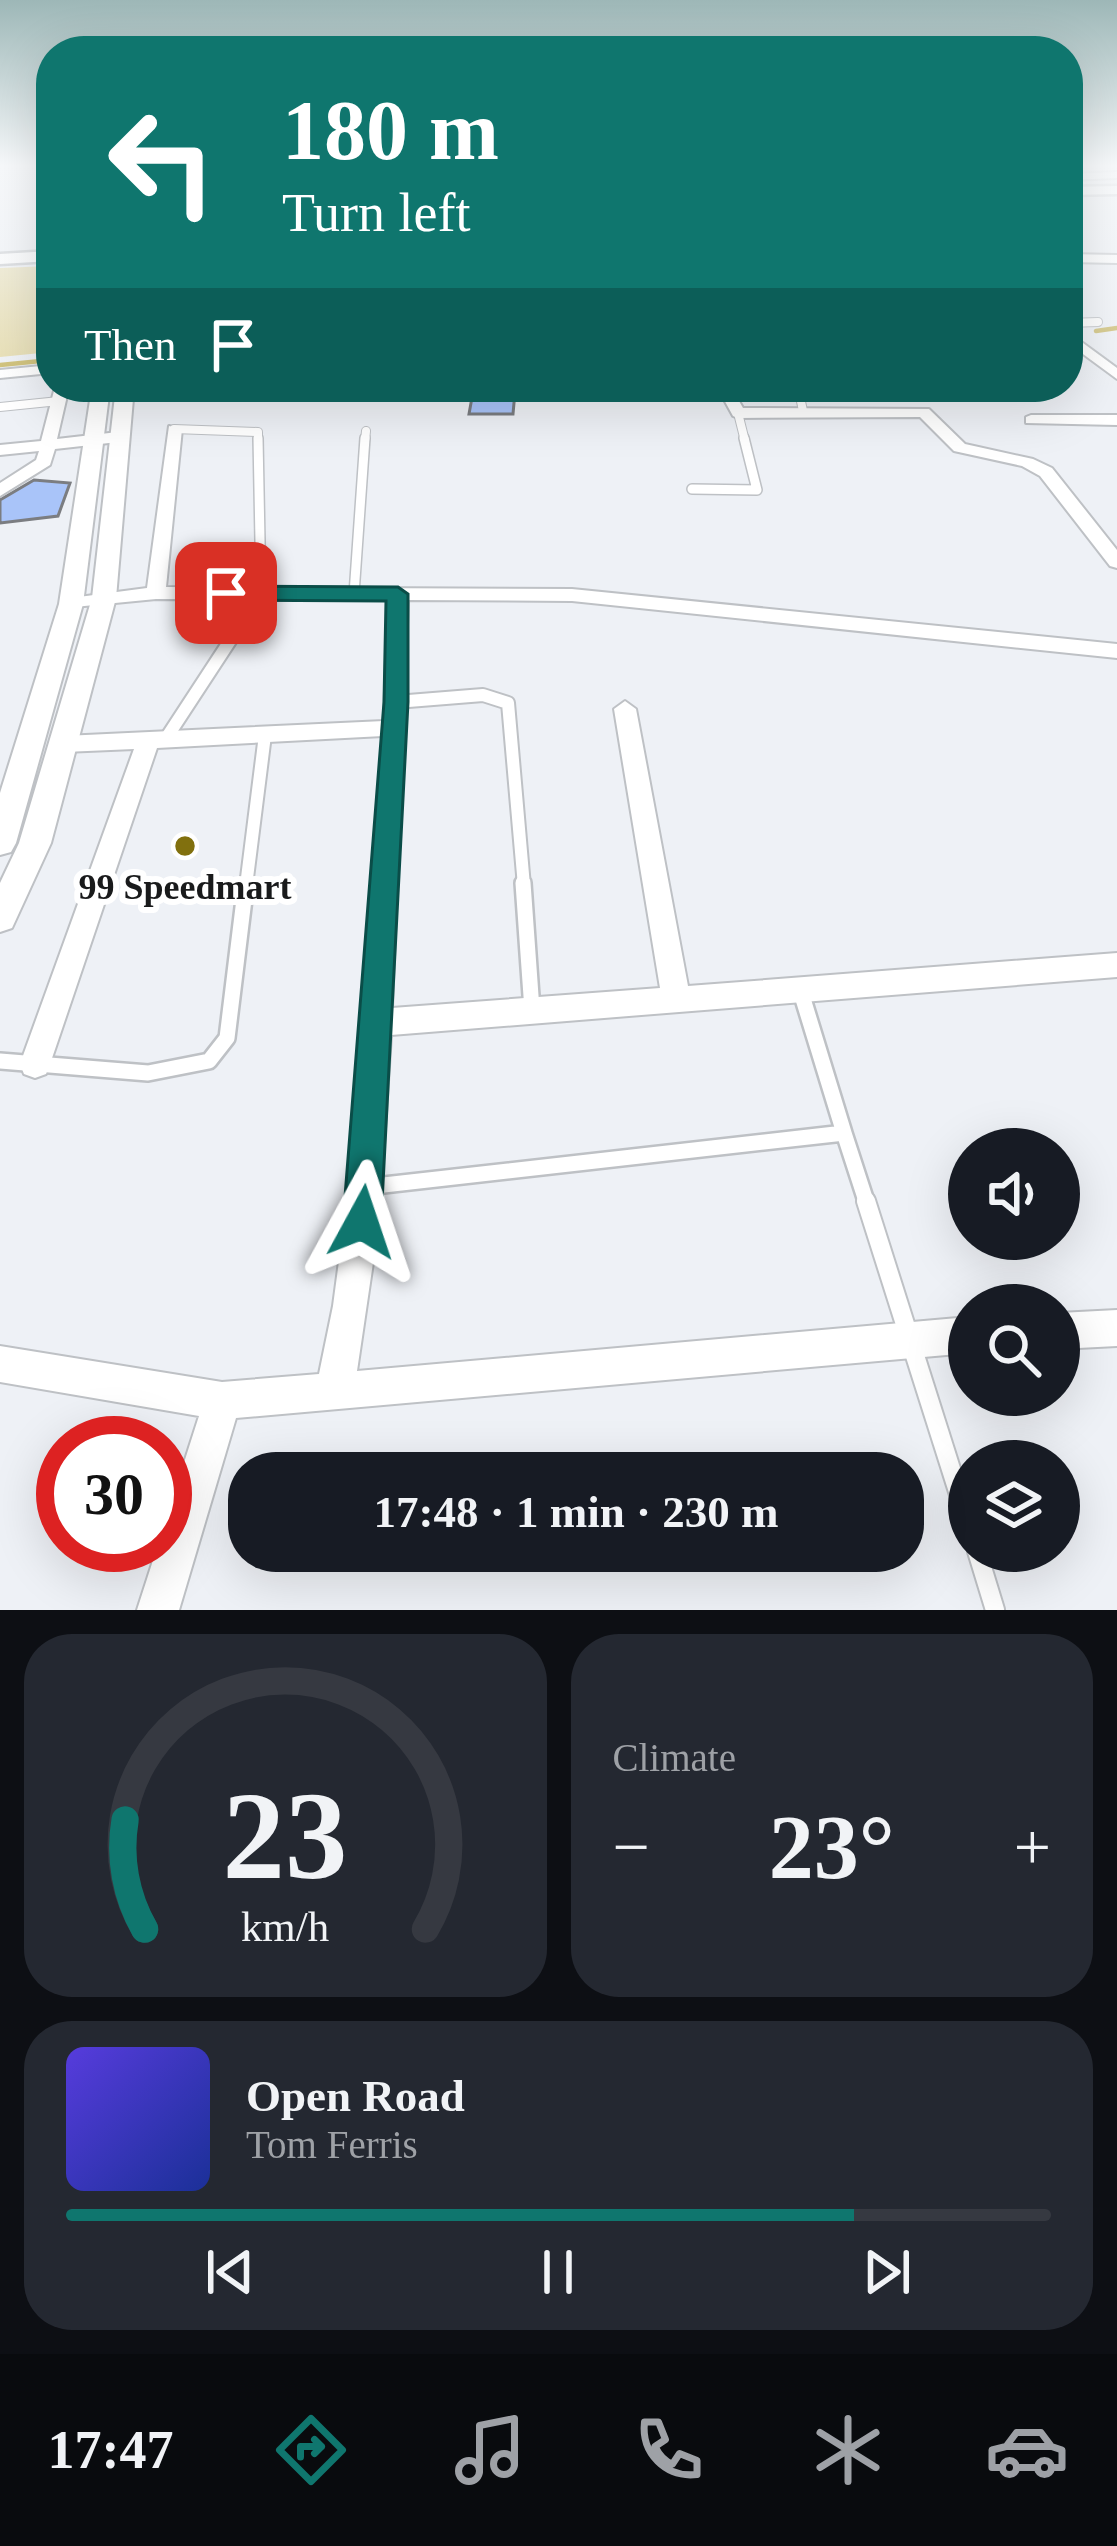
<!DOCTYPE html>
<meta charset="utf-8">
<style>
body{margin:0;font-family:Georgia,serif;background:#242831;color:#f1f3f6;height:100vh;display:flex;flex-direction:column;font-size:45px;white-space:nowrap}
*{box-sizing:border-box;margin:0}
p{font-size:39px;color:#9ea1a6}
.icon{flex:none;width:66px;height:66px;fill:none;stroke:currentColor;stroke-width:2;stroke-linecap:round;stroke-linejoin:round}
.map{position:relative;height:1610px;overflow:hidden}
.drawer{display:flex;flex-direction:column;gap:24px;padding:24px;background:#0d0f14;flex:1}
.drawer>*{flex:none}
.top-card{position:absolute;left:36px;top:36px;width:1047px;height:366px;border-radius:48px;box-shadow:0 12px 48px #0002;background:#0f766e;color:#fff;overflow:hidden}
.tools{position:absolute;left:948px;top:1128px;display:grid;gap:24px}
.tools a{display:grid;place-items:center;width:132px;height:132px;border-radius:50%;background:#171b24;box-shadow:0 12px 48px #0002;font-size:60px}
.speed{position:absolute;left:36px;top:1416px;display:flex;gap:24px;font-size:60px;font-weight:700;text-align:center}
.speed>*{display:grid;place-content:center;width:156px;height:156px;border-radius:50%;background:#171b24;box-shadow:0 12px 48px #0002;line-height:1}
.speed .limit{border:18px solid #d22;background:#fff;color:#111}
.pin{position:absolute;display:grid;place-items:center;width:102px;height:102px;color:#fff;margin:-51px;border-radius:24px;box-shadow:0 6px 18px #0006}
.me{position:absolute;width:132px;margin:-66px;rotate:5deg;stroke-linejoin:round;filter:drop-shadow(0 0 9px #0008)}
.turn{display:flex;align-items:center;gap:42px;height:252px;padding:0 48px;font-size:54px}
.turn .icon{width:156px;height:156px;stroke-width:2.5}
.turn b{display:block;font-size:84px;line-height:102px}
.then{display:flex;align-items:center;height:114px;padding:0 48px;background:#0003;gap:24px;font-size:45px}
.big{font-size:90px;font-weight:700;line-height:1.1}
.drawer .tile{flex:1;display:flex;flex-direction:column;justify-content:center;gap:18px;min-width:0;padding:0 42px;border-radius:48px;background:#242831}
.drawer .dial{align-items:center;gap:0}
.dial svg{height:312px;overflow:visible;fill:none;stroke:#363941;stroke-width:7;stroke-linecap:round;text-anchor:middle}
.dial text{fill:#f1f3f6;stroke:none}
.song{display:flex;align-items:center;gap:36px}
.cover{width:144px;height:144px;border-radius:18px;background:linear-gradient(135deg,hsl(250 70% 55%),hsl(230 70% 35%))}
.played{height:12px;border-radius:6px;background:linear-gradient(90deg,#0f766e 80%,#363941 80%)}
.keys{display:flex;justify-content:space-around;direction:ltr}
.heat{display:flex;justify-content:space-between;align-items:center;font-size:66px;direction:ltr}
.drawer .tiles{flex:1;display:grid;gap:24px;grid-template-columns:1fr 1fr}
.tile:last-child{grid-column:span 2}
.trip{position:absolute;left:228px;top:1452px;width:696px;height:120px;border-radius:48px;background:#171b24;box-shadow:0 12px 48px #0002;font-weight:700;line-height:120px;text-align:center}
.menu{display:flex;height:192px;justify-content:space-around;align-items:center;background:#090b0e;color:#9ea1a6}
.menu .icon{width:84px;height:84px}
.menu .current{color:#0f766e}
.menu b{font-size:54px;color:#f1f3f6}
.map>svg:first-child{display:block}
.green{fill:#e6dcad}
.lines{fill:none;stroke-linecap:round;stroke-linejoin:round}
.stream{stroke:#ccbc6d;stroke-width:4.5}
.building{fill:#a9c4f9;stroke:#7b7d81;stroke-width:3}
.service-far4-casing{stroke:#bec1c5;stroke-width:10}
.service-far3-casing{stroke:#bec1c5;stroke-width:12}
.service-far2-casing{stroke:#bec1c5;stroke-width:16}
.service-far1-casing{stroke:#bec1c5;stroke-width:20}
.service-casing{stroke:#bec1c5;stroke-width:22}
.minor-casing{stroke:#bec1c5;stroke-width:4}
.tertiary-casing{stroke:#bec1c5;stroke-width:4}
.secondary-casing{stroke:#bec1c5;stroke-width:5}
.service-far4{stroke:#fff;stroke-width:8}
.service-far3{stroke:#fff;stroke-width:9}
.service-far2{stroke:#fff;stroke-width:12}
.service-far1{stroke:#fff;stroke-width:15}
.service{stroke:#fff;stroke-width:18}
.minor{fill:#fff;fill-rule:evenodd}
.tertiary{fill:#fff;fill-rule:evenodd}
.secondary{fill:#fff;fill-rule:evenodd}
.route{fill:#0f766e;stroke:#0a4d48;stroke-width:3}
.poi-dot{fill:#81700e;stroke:#fff;stroke-width:4.5}
.labels{text-anchor:middle;stroke-width:12;stroke-linejoin:round;paint-order:stroke}
.poi-label{font-size:36px;font-weight:bold;fill:#191a1b;stroke:#fff}
</style>
<div class="map">
<svg width="1117" height="1610" viewBox="0 0 1117 1610">
<rect width="100%" height="100%" fill="#eef1f6"/>
<path class="green" d="M51 266V352L0 357V268Z"/>
<g class="lines">
<path class="stream" d="M46 167 51 168
M1096 331 1117 328
M0 365 51 360"/>
</g>
<path class="building" d="M473 392H515L513 414H469Z
M34 480 70 483 58 516 0 523V500Z"/>
<g class="lines">
<defs>
<path id="service-far4" d="M1068 323 1098 322
M798 387 803 411
M0 407 59 401
M738 413 745 441
M174 429 258 432V441
M365 441 366 431"/>
<path id="service-far3" d="M692 489 757 490 744 438
M354 594 365 438
M233 636 261 593 258 438"/>
<path id="service-far2" d="M396 702 483 695 508 703 524 886
M165 740 235 633
M246 886 265 735"/>
<path id="service-far1" d="M523 883 532 1010
M800 989 844 1133
M0 1061 148 1073 209 1061 227 1038 246 883
M366 1187 844 1133 867 1204"/>
<path id="service" d="M866 1201 969 1526
M977 1551 995 1610"/>
<path id="minor" d="M1117 172V178L1068 180V174Z
M1068 254 1117 255V263L1068 262Z
M1068 332 1117 368V379L1068 343Z
M51 365V373L0 378V370Z
M55 387H69L57 439 118 432 126 437 118 442 55 449 50 465 0 496V483L36 460 39 451 0 455V445L41 441Z
M144 387H297L290 391 124 396 117 392Z
M717 387H731L743 408 929 409 965 444 1033 459 1052 468 1117 550V568L1110 566 1040 476 1022 466 954 451 920 417 738 418 733 416Z
M1031 415H1117V425L1026 423V417Z
M169 426 182 429 166 587 572 589 1117 644V658L572 601 408 600 392 1008 660 988 614 709 625 701 636 709 688 986 1117 953V977L391 1035 379 1222 357 1371 969 1317V1353L236 1418 179 1610H137L158 1545H165V1522L199 1416 0 1382V1346L222 1382 319 1374 333 1306 350 1179 383 736 157 748 50 1064 46 1074 35 1078 24 1074 20 1064 134 749 64 752 53 744 64 736 384 721 388 600 156 599 64 608V600L71 598 147 588Z
M1117 1310V1346L1059 1349V1313Z"/>
<path id="tertiary" d="M92 387H110L83 604 16 843 11 852 0 855V793L59 604Z
M116 387H134L116 598 51 843 12 928 0 932V883L19 843 92 598Z"/>
<path id="secondary" d="M1117 186V194L1068 195V187Z
M51 251V261L0 264V254Z"/>
</defs>
<use href="#service-far4" class="service-far4-casing"/>
<use href="#service-far3" class="service-far3-casing"/>
<use href="#service-far2" class="service-far2-casing"/>
<use href="#service-far1" class="service-far1-casing"/>
<use href="#service" class="service-casing"/>
<use href="#minor" class="minor-casing"/>
<use href="#tertiary" class="tertiary-casing"/>
<use href="#secondary" class="secondary-casing"/>
<use href="#service-far4" class="service-far4"/>
<use href="#service-far3" class="service-far3"/>
<use href="#service-far2" class="service-far2"/>
<use href="#service-far1" class="service-far1"/>
<use href="#service" class="service"/>
<use href="#minor" class="minor"/>
<use href="#tertiary" class="tertiary"/>
<use href="#secondary" class="secondary"/>
</g>
<linearGradient id="sky" x2="0" y2="1"><stop stop-color="#9db7b7"/><stop offset="0.42" stop-color="#f7f9fb"/><stop offset="1" stop-color="#f7f9fb" stop-opacity="0"/></linearGradient>
<rect width="1117" height="393" fill="url(#sky)"/>
<path class="route" d="M398 587 408 594V702L381 1222 375 1235 362 1241 348 1235 343 1222 384 702 386 601 226 600 215 593 226 586Z"/>
<circle class="poi-dot" cx="185" cy="846" r="12"/>
<g class="labels">
<g class="poi-label">
<text x="185" y="899">99 Speedmart</text>
</g>
</g>
</svg>
<div class="tools">
<a><svg class="icon" aria-label="sound" viewBox="0 0 24 24"><path d="M4 9h4l5-4v14l-5-4H4zM17 9q2 3 0 6"/></svg></a>
<a><svg class="icon" aria-label="search" viewBox="0 0 24 24"><circle cx="10" cy="10" r="6"/><path d="M15 15l6 6"/></svg></a>
<a><svg class="icon" aria-label="layers" viewBox="0 0 24 24"><path d="M12 4l9 5-9 5-9-5zM3 14l9 5 9-5"/></svg></a>
</div>
<div class="speed"><div class="limit">30</div></div>
<div class="pin" style="left:226px;top:593px;background:#d93025"><svg class="icon" aria-label="arrive" viewBox="0 0 24 24"><path d="M6 21V4h12l-3 4 3 4H6"/></svg></div>
<svg class="me" style="left:362px;top:1222px" viewBox="-20 -20 40 40"><path d="M0-17L14 15 0 8-14 15z" fill="#0f766e" stroke="#fff" stroke-width="4"/></svg>
<div class="trip">17:48 · 1 min · 230 m</div>
<div class="top-card">
<div class="turn"><svg class="icon" aria-label="left" viewBox="0 0 24 24"><path d="M17 20v-9H6M10 6l-5 5 5 5"/></svg><div><b>180 m</b>Turn left</div></div>
<div class="then">Then<svg class="icon" aria-label="arrive" viewBox="0 0 24 24"><path d="M6 21V4h12l-3 4 3 4H6"/></svg></div>
</div>
</div>
<section class="drawer">
<div class="tiles">
<div class="tile dial"><svg viewBox="0 0 100 80">
<path d="M14 69A42 42 0 1 1 86 69"/>
<path d="M14 69A42 42 0 0 1 9 41" stroke="#0f766e"/>
<text x="50" y="56" font-size="32" font-weight="700">23</text>
<text x="50" y="72" font-size="11">km/h</text>
</svg></div>
<div class="tile"><p>Climate</p>
<div class="heat"><a>−</a><b class="big">23°</b><a>+</a></div>
</div>
<div class="tile">
<div class="song"><i class="cover"></i><div><b>Open Road</b><p>Tom Ferris</p></div></div>
<div class="played"></div>
<div class="keys"><svg class="icon" aria-label="previous" viewBox="0 0 24 24"><path d="M18 5L8 12l10 7zM5 5v14"/></svg><svg class="icon" aria-label="pause" viewBox="0 0 24 24"><path d="M8 5v14M16 5v14"/></svg><svg class="icon" aria-label="next" viewBox="0 0 24 24"><path d="M6 5l10 7-10 7zM19 5v14"/></svg></div>
</div>
</div>
</section>
<nav class="menu">
<b>17:47</b>
<svg class="icon current" aria-label="directions" viewBox="0 0 24 24"><path d="M12 3l9 9-9 9-9-9zM9 14v-3h6M13 9l2 2-2 2"/></svg>
<svg class="icon" aria-label="music" viewBox="0 0 24 24"><path d="M9 18V5l10-2v13"/><circle cx="6" cy="18" r="3"/><circle cx="16" cy="16" r="3"/></svg>
<svg class="icon" aria-label="phone" viewBox="0 0 24 24"><path d="M5 4h4l2 5-3 2q2 4 5 5l2-3 5 2v4C11 20 4 13 5 4z"/></svg>
<svg class="icon" aria-label="climate" viewBox="0 0 24 24"><path d="M12 3v18M4 7l16 10M4 17L20 7"/></svg>
<svg class="icon" aria-label="car" viewBox="0 0 24 24"><path d="M5 17H2v-5l4-1 3-4h7l3 4 3 1v5h-3M9 17h6M6 11h13"/><circle cx="7" cy="17" r="2"/><circle cx="17" cy="17" r="2"/></svg>
</nav>
